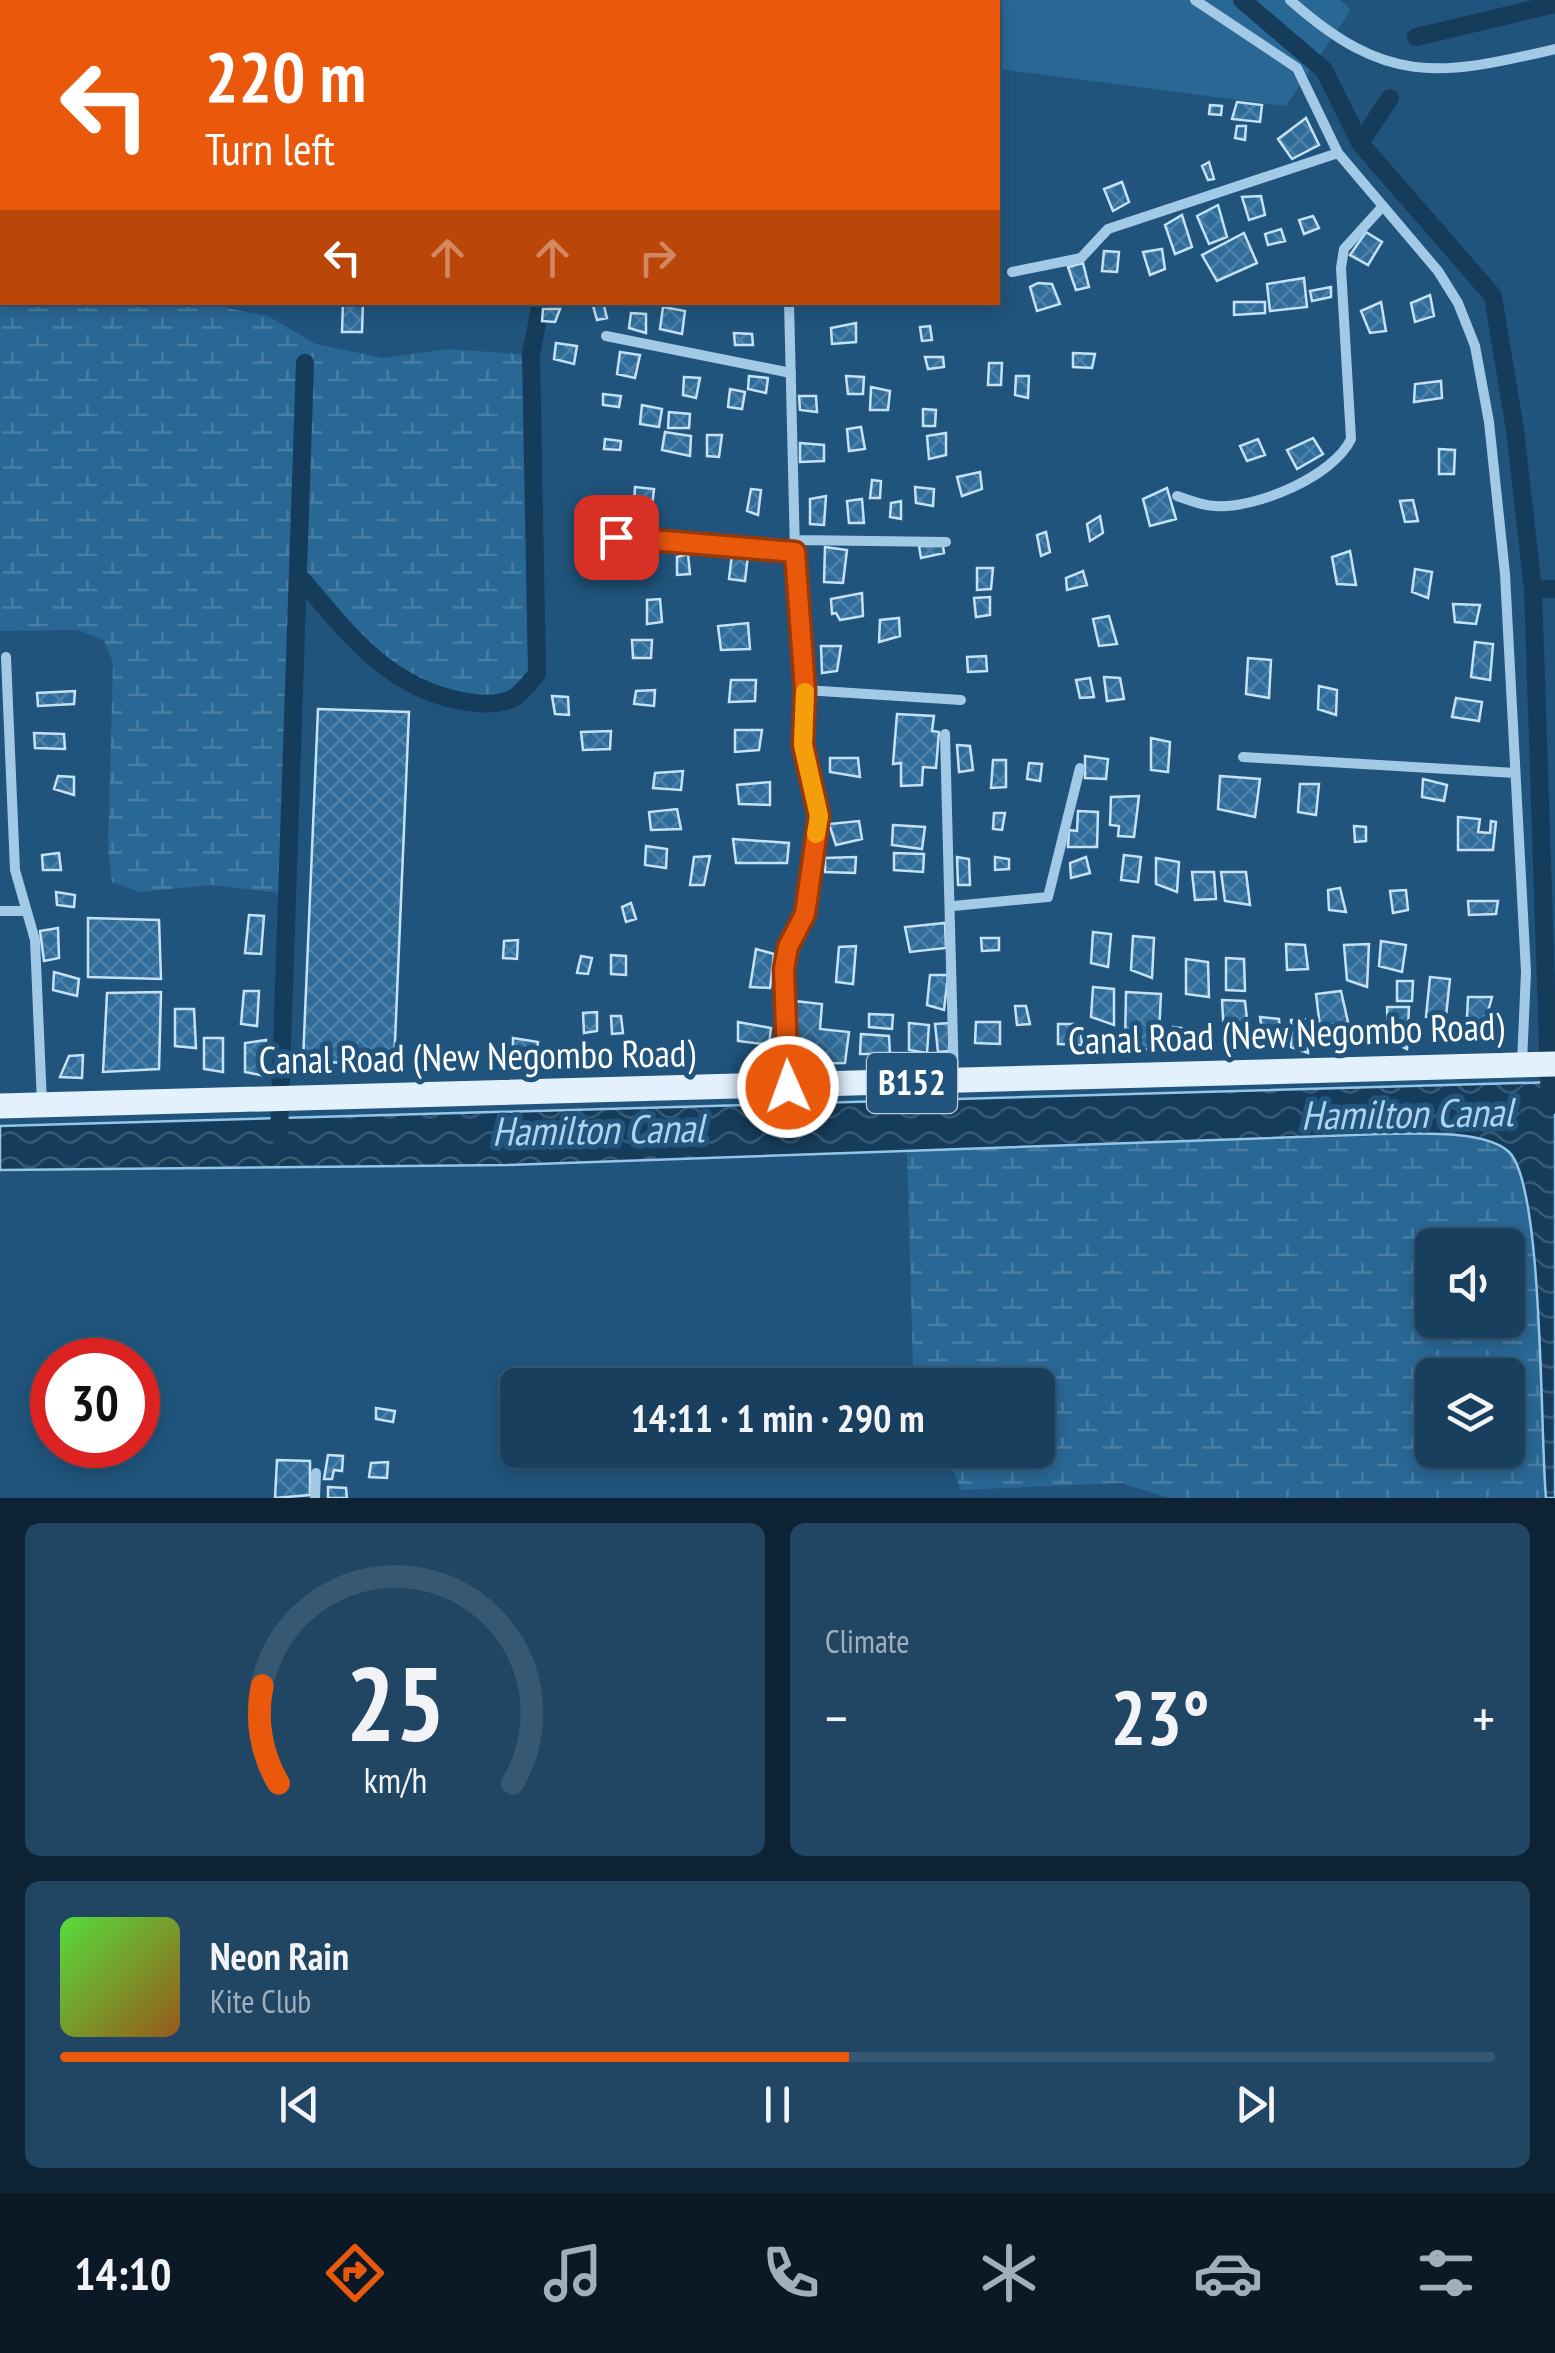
<!DOCTYPE html>
<meta charset="utf-8">
<style>
body{margin:0;font-family:"PT Sans Narrow",sans-serif;background:#214663;color:#f1f3f6;height:100vh;display:flex;flex-direction:column;font-size:38px;white-space:nowrap}
*{box-sizing:border-box;margin:0}
p{font-size:32px;color:#9fafbc}
.icon{flex:none;width:55px;height:55px;fill:none;stroke:currentColor;stroke-width:2;stroke-linecap:round;stroke-linejoin:round}
.map{position:relative;height:1498px;overflow:hidden}
.drawer{display:flex;flex-direction:column;gap:25px;padding:25px;background:#0d2333;flex:1}
.drawer>*{flex:none}
.hud{position:absolute;left:0px;top:0px;width:1000px;height:305px;box-shadow:0 5px 15px #0003,0 0 0 2px #365872;background:#ea580c;color:#fff;overflow:hidden}
.controls{position:absolute;left:1415px;top:1228px;display:grid;gap:20px}
.controls a{display:grid;place-items:center;width:110px;height:110px;border-radius:15px;background:#183f5d;box-shadow:0 5px 15px #0003,0 0 0 2px #365872;font-size:50px}
.speed{position:absolute;left:30px;top:1338px;display:flex;gap:20px;font-size:50px;font-weight:700;text-align:center}
.speed>*{display:grid;place-content:center;width:130px;height:130px;border-radius:50%;background:#183f5d;box-shadow:0 5px 15px #0003,0 0 0 2px #365872;line-height:1}
.speed .limit{border:15px solid #d22;background:#fff;color:#111}
.pin{position:absolute;display:grid;place-items:center;width:85px;height:85px;color:#fff;margin:-42px;border-radius:20px;box-shadow:0 5px 15px #0006}
.me{position:absolute;width:110px;margin:-55px;rotate:358deg;stroke-linejoin:round;filter:drop-shadow(0 0 8px #0008)}
.turn{display:flex;align-items:center;gap:35px;height:210px;padding:0 40px;font-size:45px}
.turn .icon{width:130px;height:130px;stroke-width:2.5}
.turn b{display:block;font-size:70px;line-height:85px}
.lanes{display:flex;align-items:center;height:95px;padding:0 40px;background:#0003;justify-content:center;gap:50px;direction:ltr}
.lanes .off{opacity:.35}
.big{font-size:75px;font-weight:600;line-height:1.1}
.drawer .tile{flex:1;display:flex;flex-direction:column;justify-content:center;gap:15px;min-width:0;padding:0 35px;border-radius:15px;background:#214663}
.drawer .dial{align-items:center;gap:0}
.dial svg{height:260px;overflow:visible;fill:none;stroke:#365872;stroke-width:7;stroke-linecap:round;text-anchor:middle}
.dial text{fill:#f1f3f6;stroke:none}
.song{display:flex;align-items:center;gap:30px}
.cover{width:120px;height:120px;border-radius:15px;background:linear-gradient(135deg,hsl(110 70% 55%),hsl(30 70% 35%))}
.played{height:10px;border-radius:5px;background:linear-gradient(90deg,#ea580c 55%,#365872 55%)}
.keys{display:flex;justify-content:space-around;direction:ltr}
.heat{display:flex;justify-content:space-between;align-items:center;font-size:55px;direction:ltr}
.drawer .tiles{flex:1;display:grid;gap:25px;grid-template-columns:1fr 1fr}
.tile:last-child{grid-column:span 2}
.trip{position:absolute;left:500px;top:1368px;width:555px;height:100px;border-radius:15px;background:#183f5d;box-shadow:0 5px 15px #0003,0 0 0 2px #365872;font-weight:600;line-height:100px;text-align:center}
.dock{display:flex;height:160px;justify-content:space-around;align-items:center;background:#0a1925;color:#9fafbc}
.dock .icon{width:70px;height:70px}
.dock .current{color:#ea580c}
.dock b{font-size:45px;color:#f1f3f6}
.map>svg:first-child{display:block}
.green{fill:#296794}
.wetland{fill:url(#wetland-marsh);fill-rule:evenodd}
.water{fill:url(#water-waves);stroke:#95c6e8;stroke-width:2.5}
.lines{fill:none;stroke-linecap:round;stroke-linejoin:round}
.canal{stroke:#153c5b;stroke-width:18}
.building{fill:url(#building-cross-hatch);stroke:#c5e1f5;stroke-width:2.5}
.minor{stroke:#a2cae6;stroke-width:10}
.primary{stroke:#e3f1fd;stroke-width:25}
.route-casing{stroke:#983908;stroke-width:25}
.route{stroke:#ea580c;stroke-width:18}
.slow{stroke:#f59e0b;stroke-width:18}
.labels{text-anchor:middle;stroke-width:10;stroke-linejoin:round;paint-order:stroke}
.shield{fill:#20547c;stroke:#bcccd8;stroke-width:2.5}
.shield-label{font-size:35px;font-weight:bold;fill:#fff}
.street-label{font-size:38px;fill:#fff;stroke:#20547c}
.water-label{font-size:40px;font-style:italic;fill:#add3ee;stroke:#20547c}
</style>
<div class="map">
<svg width="1555" height="1498" viewBox="0 0 1555 1498">
<defs>
<pattern id="wetland-marsh" width="20" height="14" patternUnits="userSpaceOnUse" patternTransform="scale(2.5)"><rect width="20" height="14" fill="#296794"/><path d="M1 5h8M5 5V1M11 12h8M15 12V8" fill="none" stroke="#497ea4"/></pattern>
<pattern id="water-waves" width="16" height="10" patternUnits="userSpaceOnUse" patternTransform="scale(2.5)"><rect width="16" height="10" fill="#153c5b"/><path d="M0 5q4-4 8 0t8 0" fill="none" stroke="#385974"/></pattern>
<pattern id="building-cross-hatch" width="8" height="8" patternUnits="userSpaceOnUse" patternTransform="scale(2.5)"><rect width="8" height="8" fill="#2f6c99"/><path d="M0 0l8 8M0 8l8-8" fill="none" stroke="#4e82a8"/></pattern>
</defs>
<rect width="100%" height="100%" fill="#20547c"/>
<path class="green" d="M737 0H1340L1351 10 1286 106 998 69V2Z"/>
<path class="wetland" d="M0 263 2 302 202 303 268 316 316 344 383 358 448 349 531 355 537 674C509 703 494 707 454 700 380 685 349 625 299 577L286 894 212 885 140 892 112 882 108 848 113 663 104 640 78 630 0 631Z
M1443 1134C1464 1137 1493 1137 1509 1153 1541 1185 1541 1439 1546 1498H1170L1121 1483 961 1490 945 1450H1038V1385H920L913 1368 907 1151ZM1432 1245H1508V1320H1432ZM1432 1375H1508V1450H1432Z"/>
<path class="water" d="M1555 1082V1498H1546C1540 1438 1544 1186 1509 1152 1485 1129 1415 1134 1383 1134L506 1165 0 1170V1126Z"/>
<g class="lines">
<path class="canal" d="M763 0V2
M1242 0 1324 70 1360 143 1493 296 1515 430 1533 589 1550 1106
M1416 37 1555 4
M1360 143 1390 98
M299 576C346 631 386 687 462 701 478 704 500 706 515 697 523 692 531 680 537 674L531 355 541 302
M1533 589H1555
M279 1135 305 363"/>
</g>
<path class="building" d="M116 0H197L116 2Z
M1237 102 1262 105 1260 122 1232 119Z
M1210 105 1222 106 1221 115 1209 114Z
M1306 118 1319 145 1292 159 1278 139Z
M1237 126H1246L1245 140 1235 138Z
M1209 162 1214 179 1208 180 1202 166Z
M1122 182 1129 202 1113 211 1104 189Z
M1261 196 1265 215 1249 220 1242 197Z
M1218 205 1227 237 1209 244 1197 216Z
M1182 215 1192 247 1175 254 1165 225Z
M1313 216 1319 228 1304 234 1299 220Z
M1281 229 1285 241 1268 245 1265 234Z
M1366 232 1382 242 1368 265 1350 255Z
M1244 233 1257 263 1217 281 1202 255Z
M1162 249 1165 269 1150 275 1143 252Z
M1104 251 1119 252 1117 272 1102 271Z
M1083 263 1089 287 1076 290 1068 267Z
M1304 278 1307 307 1270 311 1267 284Z
M1038 283 1052 284 1060 304 1037 311 1030 287Z
M1331 287V297L1312 301 1310 291Z
M1430 295 1434 316 1415 322 1411 303Z
M343 302H363L362 332H342Z
M592 302H603L607 318 597 320Z
M1234 302H1265V313L1234 315Z
M1381 302 1386 331 1370 333 1361 311Z
M663 307 685 311 682 334 660 329Z
M543 309H560L555 322 542 321Z
M631 313 646 314V333L629 328Z
M856 323V342L832 344 831 328Z
M930 326 932 340 922 341 920 327Z
M734 333 752 334 753 345H735Z
M556 343 577 346 574 364 554 359Z
M620 352 640 355 635 378 617 374Z
M1073 353 1095 354 1092 368 1073 367Z
M925 357H943L944 367 928 369Z
M989 363H1002L1001 385H988Z
M749 376 768 378 766 393 748 389Z
M846 376 864 377 863 394H848Z
M1016 376H1029L1028 398 1015 395Z
M684 377 700 378 696 398 683 395Z
M1441 381 1442 398 1414 402 1415 384Z
M871 387 890 391 888 410H870Z
M730 389 745 392 742 409 728 407Z
M603 394 621 396 619 407 603 405Z
M799 396H816L817 412 800 410Z
M642 405 662 409 659 427 640 424Z
M923 409 936 410 935 426H923Z
M669 412 690 414 689 428H668Z
M861 427 865 449 849 451 847 429Z
M665 432 691 436 690 456 662 450Z
M946 433V455L929 459 927 436Z
M707 435H722L719 457 707 456Z
M1313 438 1323 454 1297 469 1287 450Z
M605 439 621 441 620 450 604 449Z
M1258 439 1265 455 1247 461 1240 446Z
M800 443 824 445V461L800 462Z
M1439 449 1455 450 1454 474H1439Z
M980 472 982 489 962 496 957 477Z
M872 480 881 481 880 498H870Z
M635 487 654 489 650 524 633 520Z
M915 487 934 489 933 506 916 503Z
M1167 488 1176 519 1150 526 1143 499Z
M751 489 761 490 758 515 747 511Z
M826 496 824 525 810 524V499Z
M862 499 864 523H849L847 501Z
M1413 500 1418 521 1405 522 1400 501Z
M901 501V519L890 517 891 503Z
M1100 516 1103 533 1090 541 1087 524Z
M1046 532 1050 552 1041 556 1037 535Z
M919 546H943L944 553 921 558Z
M825 547 847 550 843 583 824 582Z
M1350 551 1356 585 1337 584 1332 557Z
M688 554 690 574 677 575V557Z
M732 554 748 555 745 581 729 579Z
M977 568H993L991 589 977 590Z
M1415 569 1432 572 1428 598 1412 592Z
M1083 571 1087 585 1067 590 1066 578Z
M862 593 863 616 840 620 836 613 832 614 831 599Z
M990 597V615L976 617 974 598Z
M660 599 662 622 647 624V600Z
M1453 604 1480 605 1476 624 1455 622Z
M1109 616 1117 644 1099 646 1093 619Z
M899 618 900 636 879 642 880 620Z
M748 623 750 649 721 650 718 626Z
M632 640H652L651 658H633Z
M1475 642 1493 644 1490 680 1471 677Z
M821 646H841L837 671 822 673Z
M986 656 987 671 968 672 967 657Z
M1248 658 1271 660 1269 698 1246 694Z
M1104 677 1120 678 1124 699 1107 701Z
M1090 678 1094 697 1080 698 1076 680Z
M731 680H756L755 701 729 702Z
M1319 686 1337 690 1336 715 1318 709Z
M655 690 654 706 634 704 636 691Z
M75 691 74 704 38 706 37 693Z
M552 696 568 697 569 715 555 714Z
M1456 698 1482 702 1479 721 1452 717Z
M318 709 409 712 394 1065 303 1061Z
M897 714 934 716 932 731 939 732 936 768 923 767 922 785 901 786V763L893 764Z
M735 730H762L759 750 735 752Z
M611 731 610 749 583 750 581 732Z
M34 733 64 734 65 749 35 748Z
M1151 738 1170 742 1168 772 1151 770Z
M957 745 970 746 973 770 959 772Z
M1085 756 1108 759 1106 779 1085 778Z
M830 758H858L860 777 830 772Z
M993 760H1006V787L991 788Z
M1029 763 1042 764 1040 781 1027 779Z
M683 771 681 790 653 788 655 773Z
M58 776 74 777V795L54 789Z
M1220 776 1260 779 1255 817 1218 809Z
M1423 779 1447 785 1444 801 1422 797Z
M770 782V805L739 804 737 785Z
M1300 784H1319L1316 815 1298 812Z
M1139 796 1134 837 1118 836 1119 826 1110 825 1111 797Z
M677 809 681 829 651 830 649 812Z
M1078 811 1098 812 1097 847H1068L1069 830 1077 831Z
M994 813H1005L1002 830 993 829Z
M1458 817 1480 819 1478 832 1490 833 1491 821 1496 822 1493 850H1458Z
M859 821 862 839 836 845 829 824Z
M893 825 925 827 922 849 892 845Z
M1354 826 1366 827V841L1355 842Z
M733 839 789 843 787 863H736Z
M646 846 667 849 666 868 645 865Z
M59 853 61 870H43L42 855Z
M894 853 924 854 923 872 894 870Z
M1124 855 1141 857 1138 882 1121 880Z
M710 856 704 885H690L694 857Z
M856 857 855 873 825 872V858Z
M957 857 969 859 970 885H958Z
M995 857 1009 859V869L995 870Z
M1086 857 1090 873 1071 878 1070 863Z
M1156 858 1179 862 1177 892 1156 884Z
M1192 872H1214L1216 899 1195 900Z
M1221 872H1246L1250 905 1225 901Z
M1340 888 1346 912 1329 910 1328 890Z
M1406 890 1408 910 1393 913 1390 891Z
M56 892 75 895 74 907 57 905Z
M1468 901H1498L1496 914 1469 915Z
M631 903 636 919 626 922 622 907Z
M249 915 264 916 261 954 245 953Z
M88 918 159 920 161 979 88 977Z
M945 923 946 948 910 952 905 927Z
M58 928 59 958 44 961 40 931Z
M1093 932 1111 934 1108 967 1091 963Z
M1133 936 1154 938 1152 978 1131 970Z
M981 938H999V950L982 951Z
M518 940 517 959 503 958 504 941Z
M1381 941 1406 945 1402 972 1379 966Z
M1286 944 1305 945 1308 969 1287 970Z
M1369 944 1367 987 1347 980 1344 945Z
M856 946 853 984 836 982 839 947Z
M756 949 774 954 770 988 750 987Z
M611 955 626 956V975L611 974Z
M581 956 592 958 588 974 577 973Z
M1226 958 1244 959 1245 991 1226 990Z
M1186 959 1208 962 1209 997 1186 994Z
M54 972 79 979 77 996 53 990Z
M930 975H948L944 1010 927 1005Z
M1430 977 1450 979 1446 1016 1426 1017Z
M1397 981H1413L1412 1001H1397Z
M1093 987 1114 989V1025L1091 1017Z
M244 991H259L257 1026 241 1024Z
M1341 991 1348 1022 1320 1027 1316 994Z
M161 992 159 1069 103 1072 107 993Z
M1126 992 1161 994 1158 1052 1125 1045Z
M1468 997H1492L1485 1022 1467 1017Z
M1222 1000 1245 1001 1249 1037 1224 1035Z
M795 1001 822 1004 820 1029 849 1032 845 1063 792 1064Z
M1015 1006H1026L1030 1024 1017 1025Z
M1387 1007H1409L1407 1049 1388 1040Z
M175 1009H194L196 1048 175 1046Z
M597 1012V1031L584 1033 583 1013Z
M869 1014 893 1015 892 1029 869 1027Z
M611 1016H621L623 1033 612 1034Z
M1260 1017 1279 1019 1281 1047 1264 1045Z
M1308 1019V1053L1291 1047V1020Z
M738 1022 771 1028 769 1045 738 1041Z
M976 1022H1000V1044L975 1043Z
M909 1023 929 1025 927 1053 909 1050Z
M950 1023 949 1051 938 1052 935 1024Z
M1058 1024H1080L1082 1045 1058 1044Z
M1173 1027 1197 1030 1195 1052 1172 1049Z
M861 1034 889 1036 890 1054H860Z
M204 1038H223V1072L204 1069Z
M513 1038 538 1042 536 1056 513 1054Z
M266 1040 265 1076 245 1072V1043Z
M83 1055 82 1078 60 1077 69 1056Z
M376 1408 395 1411 393 1422 376 1419Z
M328 1455 343 1456 342 1471 334 1470 332 1479H324Z
M277 1460 310 1461V1495L275 1498Z
M388 1462 387 1478 369 1477 371 1463Z
M328 1487 346 1488 347 1498H328Z"/>
<g class="lines">
<path class="minor" d="M1195 0 1297 68 1338 153 1438 271 1458 303 1475 346 1489 422 1505 574 1526 972 1522 1062
M1290 0C1386 85 1437 77 1555 49
M954 2V0
M1012 272 1081 258 1108 229 1338 153
M606 336 791 373
M1177 496C1189 500 1203 506 1215 506 1256 509 1334 476 1351 439L1341 268 1344 249 1382 207
M617 537 795 553
M796 540 946 542
M6 657 15 870 35 940 42 1103
M805 690 961 700
M945 734 954 1081
M1243 757 1515 773
M953 906 1048 897 1080 768
M0 911H25
M788 1083 784 969 788 947 805 914 819 816 803 745 805 690 795 553 789 302
M315 1498 316 1473"/>
<path class="primary" d="M0 1106 1555 1064"/>
</g>
<g class="lines">
<defs>
<path id="route" d="M616 537 795 552 805 690 803 745 819 816 805 914 788 947 784 969 788 1087"/>
</defs>
<use href="#route" class="route-casing"/>
<use href="#route" class="route"/>
<path class="slow" d="M805 692 803 745 819 816 816 834"/>
</g>
<g class="labels">
<rect class="shield" x="867" y="1053" width="90" height="60" rx="8"/>
<g class="shield-label">
<text x="912" y="1095">B152</text>
</g>
<g class="street-label">
<text transform="translate(1286 1034) rotate(-2)" y="13">Canal Road (New Negombo Road)</text>
<text transform="translate(477 1057) rotate(-1)" y="13">Canal Road (New Negombo Road)</text>
</g>
<g class="water-label">
<text transform="translate(1407 1114) rotate(-1)" y="14">Hamilton Canal</text>
<text transform="translate(598 1130) rotate(-1)" y="14">Hamilton Canal</text>
</g>
</g>
</svg>
<div class="controls">
<a><svg class="icon" aria-label="sound" viewBox="0 0 24 24"><path d="M4 9h4l5-4v14l-5-4H4zM17 9q2 3 0 6"/></svg></a>
<a><svg class="icon" aria-label="layers" viewBox="0 0 24 24"><path d="M12 4l9 5-9 5-9-5zM3 14l9 5 9-5"/></svg></a>
</div>
<div class="speed"><div class="limit">30</div></div>
<div class="pin" style="left:616px;top:537px;background:#d93025"><svg class="icon" aria-label="arrive" viewBox="0 0 24 24"><path d="M6 21V4h12l-3 4 3 4H6"/></svg></div>
<svg class="me" style="left:788px;top:1087px" viewBox="-20 -20 40 40"><circle r="17" fill="#ea580c" stroke="#fff" stroke-width="3"/><path d="M0-11L8 9 0 5-8 9z" fill="#fff"/></svg>
<div class="trip">14:11 · 1 min · 290 m</div>
<div class="hud">
<div class="turn"><svg class="icon" aria-label="left" viewBox="0 0 24 24"><path d="M17 20v-9H6M10 6l-5 5 5 5"/></svg><div><b>220 m</b>Turn left</div></div>
<div class="lanes"><svg class="icon" aria-label="left" viewBox="0 0 24 24"><path d="M17 20v-9H6M10 6l-5 5 5 5"/></svg><svg class="icon off" aria-label="ahead" viewBox="0 0 24 24"><path d="M12 20V5M6 11l6-6 6 6"/></svg><svg class="icon off" aria-label="ahead" viewBox="0 0 24 24"><path d="M12 20V5M6 11l6-6 6 6"/></svg><svg class="icon off" aria-label="right" viewBox="0 0 24 24"><path d="M7 20v-9h11M14 6l5 5-5 5"/></svg></div>
</div>
</div>
<section class="drawer">
<div class="tiles">
<div class="tile dial"><svg viewBox="0 0 100 80">
<path d="M14 69A42 42 0 1 1 86 69"/>
<path d="M14 69A42 42 0 0 1 9 39" stroke="#ea580c"/>
<text x="50" y="56" font-size="32" font-weight="700">25</text>
<text x="50" y="72" font-size="11">km/h</text>
</svg></div>
<div class="tile"><p>Climate</p>
<div class="heat"><a>−</a><b class="big">23°</b><a>+</a></div>
</div>
<div class="tile">
<div class="song"><i class="cover"></i><div><b>Neon Rain</b><p>Kite Club</p></div></div>
<div class="played"></div>
<div class="keys"><svg class="icon" aria-label="previous" viewBox="0 0 24 24"><path d="M18 5L8 12l10 7zM5 5v14"/></svg><svg class="icon" aria-label="pause" viewBox="0 0 24 24"><path d="M8 5v14M16 5v14"/></svg><svg class="icon" aria-label="next" viewBox="0 0 24 24"><path d="M6 5l10 7-10 7zM19 5v14"/></svg></div>
</div>
</div>
</section>
<nav class="dock">
<b>14:10</b>
<svg class="icon current" aria-label="directions" viewBox="0 0 24 24"><path d="M12 3l9 9-9 9-9-9zM9 14v-3h6M13 9l2 2-2 2"/></svg>
<svg class="icon" aria-label="music" viewBox="0 0 24 24"><path d="M9 18V5l10-2v13"/><circle cx="6" cy="18" r="3"/><circle cx="16" cy="16" r="3"/></svg>
<svg class="icon" aria-label="phone" viewBox="0 0 24 24"><path d="M5 4h4l2 5-3 2q2 4 5 5l2-3 5 2v4C11 20 4 13 5 4z"/></svg>
<svg class="icon" aria-label="climate" viewBox="0 0 24 24"><path d="M12 3v18M4 7l16 10M4 17L20 7"/></svg>
<svg class="icon" aria-label="car" viewBox="0 0 24 24"><path d="M5 17H2v-5l4-1 3-4h7l3 4 3 1v5h-3M9 17h6M6 11h13"/><circle cx="7" cy="17" r="2"/><circle cx="17" cy="17" r="2"/></svg>
<svg class="icon" aria-label="filters" viewBox="0 0 24 24"><path d="M4 7h16M4 17h16"/><circle cx="9" cy="7" r="2"/><circle cx="15" cy="17" r="2"/></svg>
</nav>
